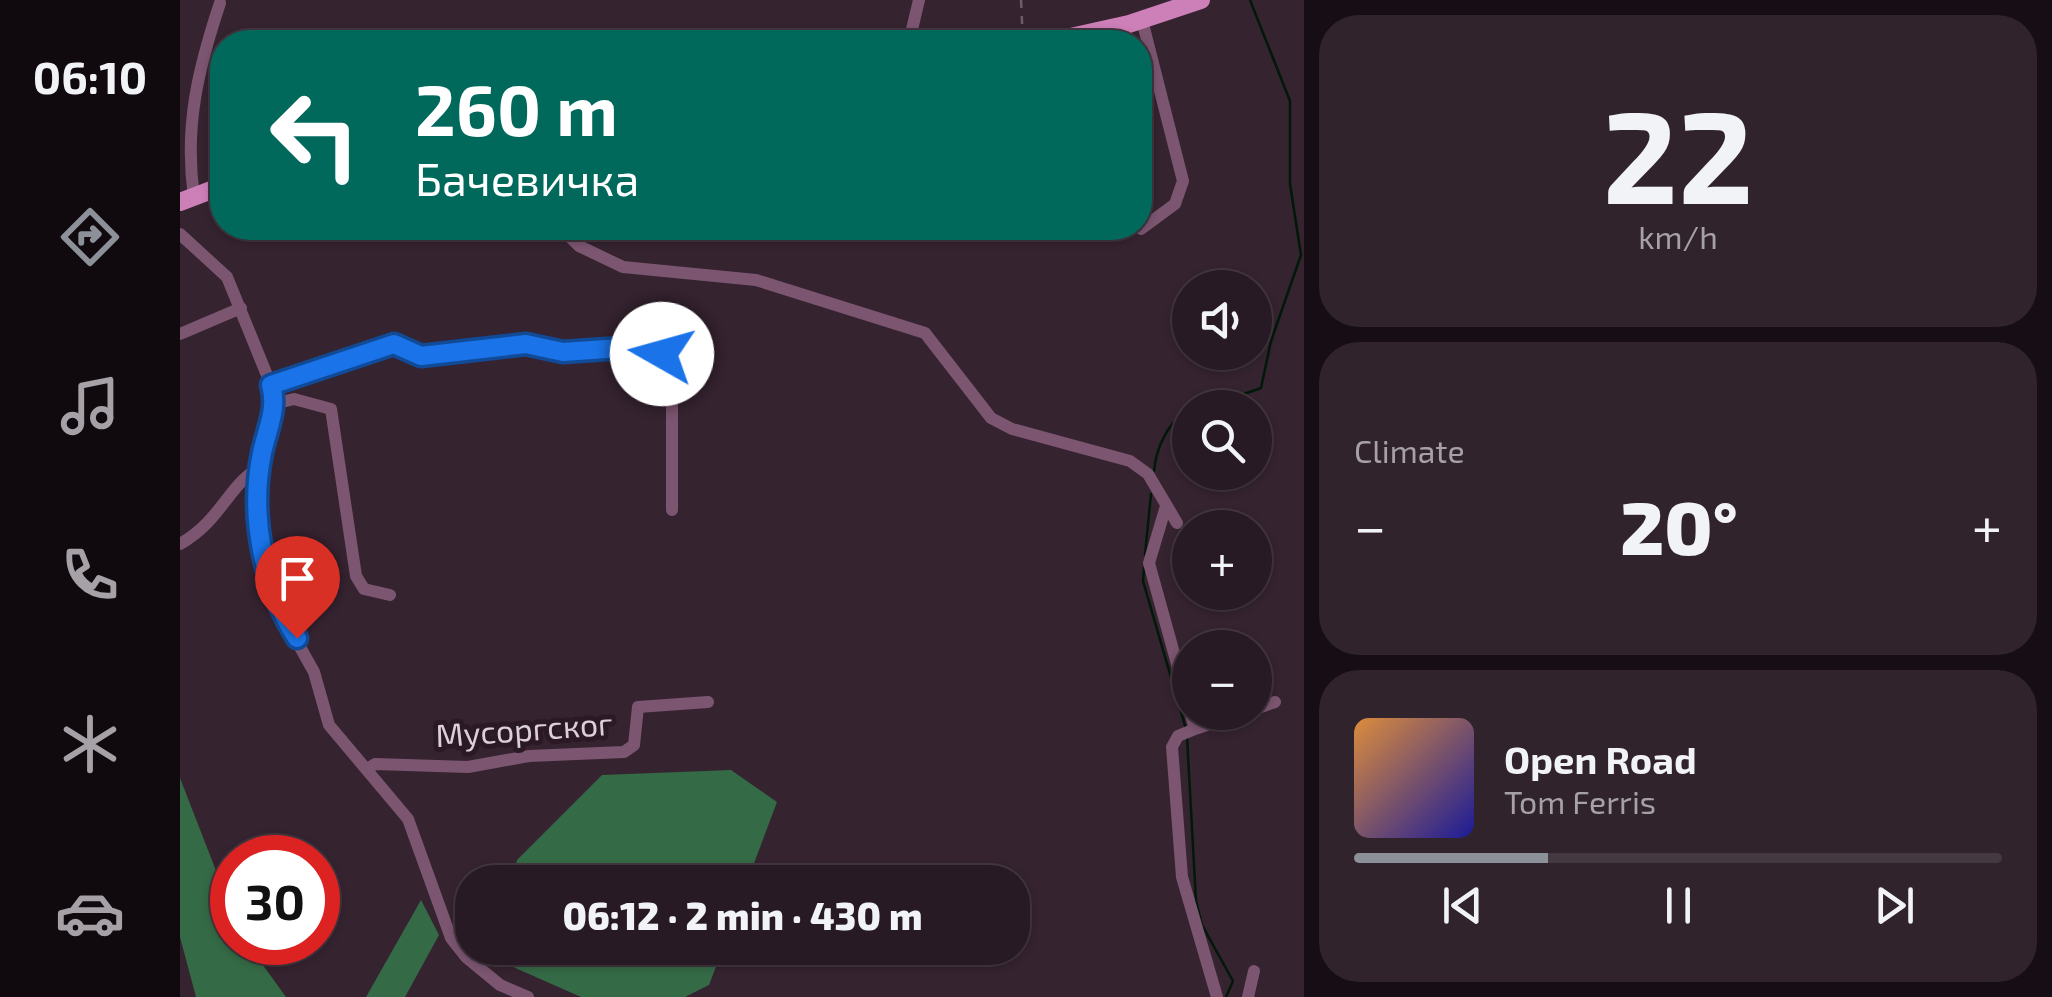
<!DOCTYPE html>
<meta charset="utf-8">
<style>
body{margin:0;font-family:"Exo 2",sans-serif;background:#30232c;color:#f1f3f6;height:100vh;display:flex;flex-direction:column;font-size:38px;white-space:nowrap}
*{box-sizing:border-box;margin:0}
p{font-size:32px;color:#a5a1a6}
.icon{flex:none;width:55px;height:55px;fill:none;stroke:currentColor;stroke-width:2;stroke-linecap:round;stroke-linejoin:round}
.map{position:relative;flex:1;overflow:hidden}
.details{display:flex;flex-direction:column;gap:15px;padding:15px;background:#160e14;width:748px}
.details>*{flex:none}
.banner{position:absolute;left:30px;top:30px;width:942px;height:210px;border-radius:40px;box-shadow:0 2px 8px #0004,0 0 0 2px #443841;background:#00695c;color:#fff;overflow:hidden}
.buttons{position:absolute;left:992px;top:270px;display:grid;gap:20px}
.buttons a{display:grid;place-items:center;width:100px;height:100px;border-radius:50%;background:#281a24;box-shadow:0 2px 8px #0004,0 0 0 2px #443841;font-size:50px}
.speed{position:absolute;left:30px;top:835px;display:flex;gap:20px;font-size:50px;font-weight:700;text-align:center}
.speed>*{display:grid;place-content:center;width:130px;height:130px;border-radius:50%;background:#281a24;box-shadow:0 2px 8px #0004,0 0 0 2px #443841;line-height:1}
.speed .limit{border:15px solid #d22;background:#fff;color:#111}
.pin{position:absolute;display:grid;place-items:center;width:85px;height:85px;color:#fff;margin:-102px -42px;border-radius:50% 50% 50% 0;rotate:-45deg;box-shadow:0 0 10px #0007}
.pin .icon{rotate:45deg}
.me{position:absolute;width:110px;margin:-55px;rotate:277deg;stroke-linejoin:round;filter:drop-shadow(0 0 8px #0008)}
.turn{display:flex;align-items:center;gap:35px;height:210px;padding:0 40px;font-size:45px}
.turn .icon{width:130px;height:130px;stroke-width:2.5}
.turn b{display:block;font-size:70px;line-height:85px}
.big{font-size:75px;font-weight:800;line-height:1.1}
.details .card{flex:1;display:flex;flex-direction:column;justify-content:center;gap:15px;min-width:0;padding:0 35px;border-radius:40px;background:#30232c}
.details .dial{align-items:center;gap:0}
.dial b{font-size:130px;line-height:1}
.song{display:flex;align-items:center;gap:30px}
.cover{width:120px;height:120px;border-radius:15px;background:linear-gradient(135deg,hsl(30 70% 55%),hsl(240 70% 35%))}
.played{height:10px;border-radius:5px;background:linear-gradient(90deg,#8c9099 30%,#443841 30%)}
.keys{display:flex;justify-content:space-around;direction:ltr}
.heat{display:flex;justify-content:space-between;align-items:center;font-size:55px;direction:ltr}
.trip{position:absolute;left:275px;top:865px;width:575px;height:100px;border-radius:40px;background:#281a24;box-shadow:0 2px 8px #0004,0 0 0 2px #443841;font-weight:800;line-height:100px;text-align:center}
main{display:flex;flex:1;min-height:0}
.tabs{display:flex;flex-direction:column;width:180px;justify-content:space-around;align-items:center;background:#100a0e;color:#a5a1a6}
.tabs .icon{width:70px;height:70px}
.tabs .active{color:#8c9099}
.tabs b{font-size:45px;color:#f1f3f6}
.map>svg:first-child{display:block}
.forest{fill:#356a46}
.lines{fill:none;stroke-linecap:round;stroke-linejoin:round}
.stream{stroke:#001908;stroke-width:2.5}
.path{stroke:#6d5d68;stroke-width:2.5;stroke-dasharray:8 8;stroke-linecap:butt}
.minor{stroke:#7c5571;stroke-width:12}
.major{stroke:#cd7fb7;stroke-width:18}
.route-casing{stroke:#114b97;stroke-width:25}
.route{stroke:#1a73e8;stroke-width:18}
.labels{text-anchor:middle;stroke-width:10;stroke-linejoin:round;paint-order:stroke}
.street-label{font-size:32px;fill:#dcd0d8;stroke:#2b1926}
</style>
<main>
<nav class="tabs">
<b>06:10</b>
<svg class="icon active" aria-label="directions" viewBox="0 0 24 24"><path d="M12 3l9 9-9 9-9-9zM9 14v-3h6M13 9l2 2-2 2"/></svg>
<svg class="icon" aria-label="music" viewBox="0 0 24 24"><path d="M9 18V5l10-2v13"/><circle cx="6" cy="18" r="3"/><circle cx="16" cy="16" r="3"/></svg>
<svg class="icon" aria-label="phone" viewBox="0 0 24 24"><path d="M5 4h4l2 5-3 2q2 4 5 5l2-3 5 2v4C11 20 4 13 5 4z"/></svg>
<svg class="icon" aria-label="climate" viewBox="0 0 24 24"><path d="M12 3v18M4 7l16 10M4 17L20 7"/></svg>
<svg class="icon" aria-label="car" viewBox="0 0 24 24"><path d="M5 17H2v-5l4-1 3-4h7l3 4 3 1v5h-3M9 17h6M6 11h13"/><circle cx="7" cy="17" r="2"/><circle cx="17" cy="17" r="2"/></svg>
</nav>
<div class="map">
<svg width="1125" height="997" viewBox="0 0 1125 997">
<rect width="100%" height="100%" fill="#352330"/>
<path class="forest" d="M551 770 597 802 567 882H332L337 860 422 775Z
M0 778 47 899 52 902V942L74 943 72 950 106 997H16L0 937Z
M241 900 259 935 225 997H186Z
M317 948H543L529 985 505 997H401L315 959Z"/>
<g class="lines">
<path class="stream" d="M1023 408 1081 388 1091 341 1121 255 1110 184V101L1070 0
M974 471C976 449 988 419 1010 412
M965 555 971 494
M964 568 963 581 1006 729
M1007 737 1016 901 1022 925 1053 981 1046 997"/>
<path class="path" d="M841 0 843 42"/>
<path class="minor" d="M729 42 739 0
M14 197C4 127 18 69 40 3
M381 228 399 246 443 267 576 280 745 333 811 418 832 429 950 461 968 474 997 523
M961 229 995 204 1003 181 962 20
M0 234 47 277 91 385 94 404 81 457 79 497 86 576 92 597 134 672 149 725 228 819 271 938 286 957 320 985 348 997
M0 334 61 308
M91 385 214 344 241 356 346 344 383 352 455 347 486 356 492 370V510
M94 404 114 399 151 409 176 576 184 589 210 595
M986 506 969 563 1010 711
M0 544C42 520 47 486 80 467
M1054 648 1068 643
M1075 709 1095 702
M1010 712 1015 729 998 736 992 747 1002 877 1037 997
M1015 729 1064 712
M187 769 195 764 288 767 349 756 444 752 454 745 458 707 528 702
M1068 997 1074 971"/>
<path class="major" d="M868 42 949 24 1021 0
M0 202 42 186"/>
</g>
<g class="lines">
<defs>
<path id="route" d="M117 638C83 585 69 516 82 453 87 429 98 409 91 385L214 344 241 356 346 344 383 352 456 347 482 354"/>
</defs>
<use href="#route" class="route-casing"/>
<use href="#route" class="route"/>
</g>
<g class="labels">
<g class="street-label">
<text transform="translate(344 730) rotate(-4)" y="11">Мусоргског</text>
</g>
</g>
</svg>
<div class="buttons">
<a><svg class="icon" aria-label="sound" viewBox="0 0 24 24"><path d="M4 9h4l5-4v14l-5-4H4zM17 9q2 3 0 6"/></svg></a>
<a><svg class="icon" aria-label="search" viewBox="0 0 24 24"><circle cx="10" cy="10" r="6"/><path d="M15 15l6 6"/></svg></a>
<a>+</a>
<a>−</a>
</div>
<div class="speed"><div class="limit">30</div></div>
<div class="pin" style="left:117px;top:638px;background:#d93025"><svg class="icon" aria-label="arrive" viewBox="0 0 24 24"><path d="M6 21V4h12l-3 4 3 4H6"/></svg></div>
<svg class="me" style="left:482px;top:354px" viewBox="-20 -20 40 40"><circle r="19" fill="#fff"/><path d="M0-13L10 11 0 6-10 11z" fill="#1a73e8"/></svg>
<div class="trip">06:12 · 2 min · 430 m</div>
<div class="banner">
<div class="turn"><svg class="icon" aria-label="left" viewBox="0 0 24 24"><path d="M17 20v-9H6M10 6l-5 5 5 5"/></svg><div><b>260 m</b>Бачевичка</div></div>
</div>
</div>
<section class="details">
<div class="card dial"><b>22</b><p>km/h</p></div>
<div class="card"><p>Climate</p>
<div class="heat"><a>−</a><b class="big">20°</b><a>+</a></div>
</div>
<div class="card">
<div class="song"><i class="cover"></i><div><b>Open Road</b><p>Tom Ferris</p></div></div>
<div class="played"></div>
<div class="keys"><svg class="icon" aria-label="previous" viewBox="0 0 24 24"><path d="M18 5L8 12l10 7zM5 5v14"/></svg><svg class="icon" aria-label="pause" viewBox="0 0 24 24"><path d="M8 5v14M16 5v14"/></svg><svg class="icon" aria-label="next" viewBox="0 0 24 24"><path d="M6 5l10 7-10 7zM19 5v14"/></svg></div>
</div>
</section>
</main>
